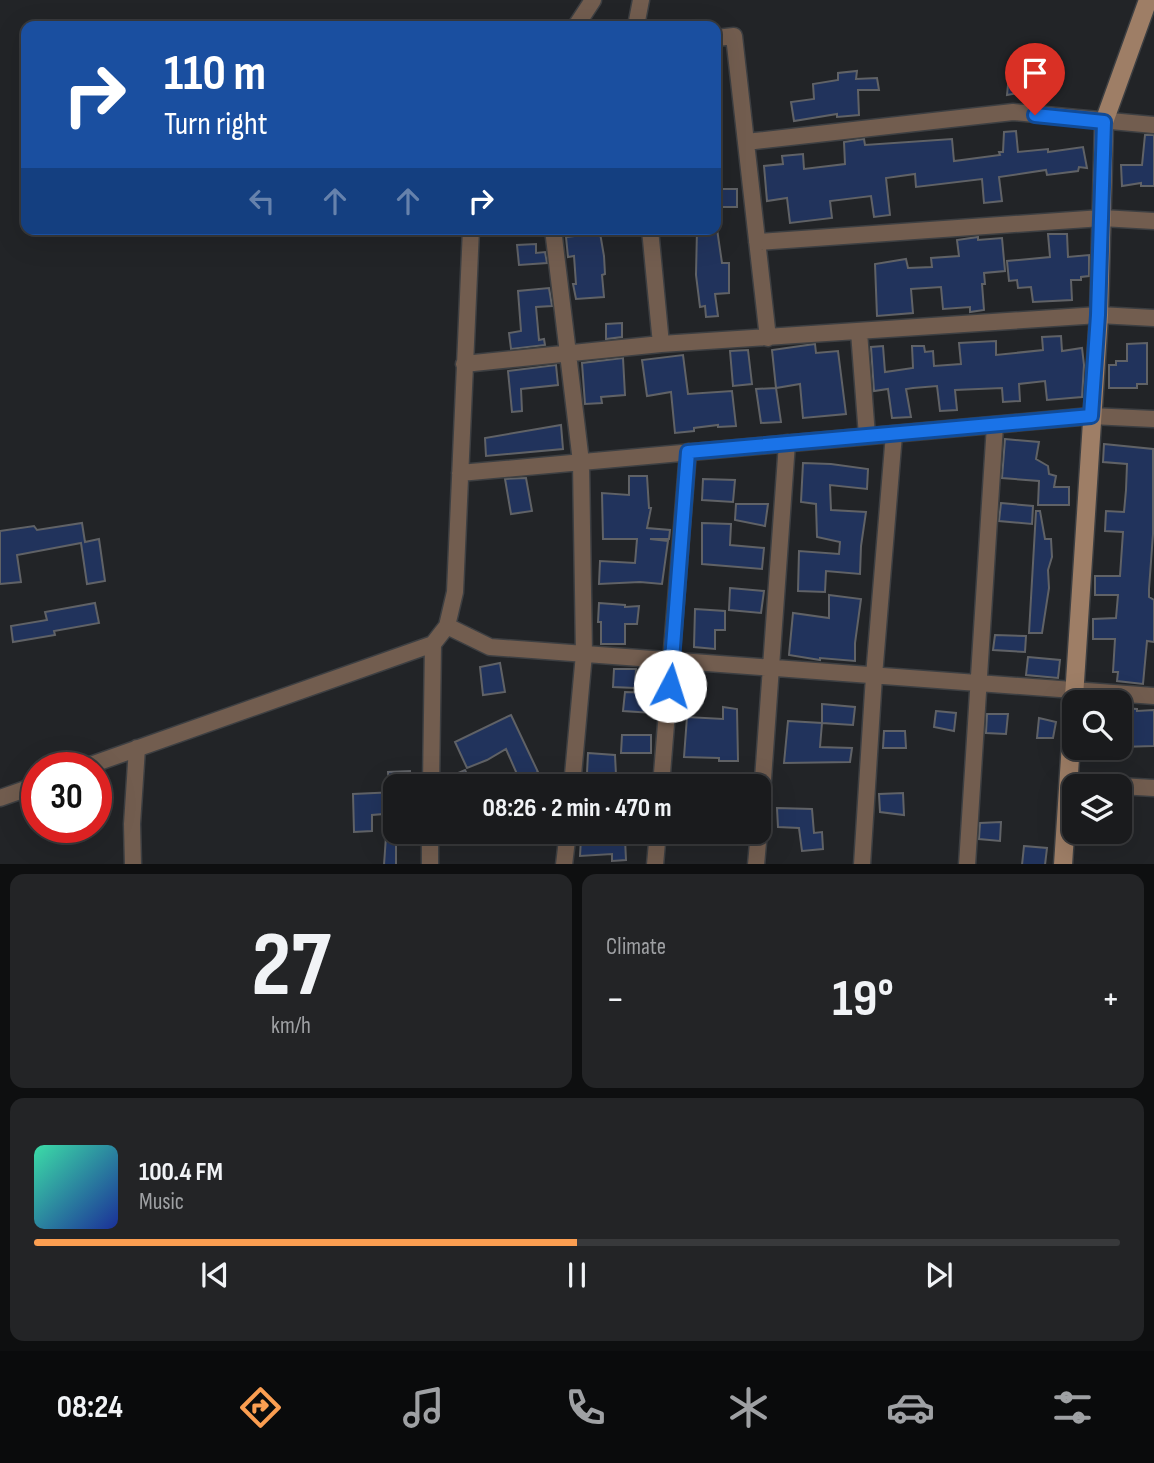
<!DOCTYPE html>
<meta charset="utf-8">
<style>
body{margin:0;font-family:"Sofia Sans Condensed",sans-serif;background:#232426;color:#f1f3f6;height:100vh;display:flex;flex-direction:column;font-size:26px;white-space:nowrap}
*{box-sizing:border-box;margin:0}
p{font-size:23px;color:#9fa1a4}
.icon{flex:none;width:38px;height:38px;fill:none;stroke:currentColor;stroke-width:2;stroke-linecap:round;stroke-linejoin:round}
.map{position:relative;height:864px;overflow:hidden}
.panel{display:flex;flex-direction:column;gap:10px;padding:10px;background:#0e0f10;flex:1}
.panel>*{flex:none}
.top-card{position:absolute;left:21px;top:21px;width:700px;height:214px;border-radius:14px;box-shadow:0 7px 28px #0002,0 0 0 2px #38393b;background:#1a4fa0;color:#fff;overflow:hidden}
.tools{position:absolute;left:1062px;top:690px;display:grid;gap:14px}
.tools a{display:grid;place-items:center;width:70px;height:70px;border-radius:14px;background:#1a1b1d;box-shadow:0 7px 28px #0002,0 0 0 2px #38393b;font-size:35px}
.speed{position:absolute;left:21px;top:752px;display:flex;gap:14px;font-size:35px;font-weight:700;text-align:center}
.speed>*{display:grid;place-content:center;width:91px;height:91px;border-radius:50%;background:#1a1b1d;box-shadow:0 7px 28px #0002,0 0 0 2px #38393b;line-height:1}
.speed .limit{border:10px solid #d22;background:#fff;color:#111}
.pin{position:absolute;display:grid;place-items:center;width:60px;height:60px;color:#fff;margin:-72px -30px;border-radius:50% 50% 50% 0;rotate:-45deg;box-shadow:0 0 7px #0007}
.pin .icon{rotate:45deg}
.me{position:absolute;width:77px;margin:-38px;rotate:5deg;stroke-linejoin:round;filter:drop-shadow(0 0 5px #0008)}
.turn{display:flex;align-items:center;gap:24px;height:147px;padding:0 28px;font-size:32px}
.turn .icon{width:91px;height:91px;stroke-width:2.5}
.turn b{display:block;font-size:49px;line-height:60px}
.lanes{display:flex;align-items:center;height:66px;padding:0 28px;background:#0003;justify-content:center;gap:35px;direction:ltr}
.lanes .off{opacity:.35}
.big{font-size:52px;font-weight:700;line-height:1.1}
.panel .card{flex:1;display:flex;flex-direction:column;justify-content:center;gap:10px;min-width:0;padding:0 24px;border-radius:14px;background:#232426}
.panel .dial{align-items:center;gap:0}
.dial b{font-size:91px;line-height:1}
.song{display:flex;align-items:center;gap:21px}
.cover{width:84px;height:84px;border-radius:10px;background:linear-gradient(135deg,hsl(160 70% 55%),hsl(230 70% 35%))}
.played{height:7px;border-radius:4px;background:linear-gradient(90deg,#fb9e51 50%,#38393b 50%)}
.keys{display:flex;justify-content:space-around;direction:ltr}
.heat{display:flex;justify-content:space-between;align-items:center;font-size:38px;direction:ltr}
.panel .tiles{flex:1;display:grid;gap:10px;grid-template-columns:1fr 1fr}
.card:last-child{grid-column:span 2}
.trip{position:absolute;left:383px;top:774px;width:388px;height:70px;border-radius:14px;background:#1a1b1d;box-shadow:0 7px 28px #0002,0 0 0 2px #38393b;font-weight:700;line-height:70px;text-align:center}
.menu{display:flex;height:112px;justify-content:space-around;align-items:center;background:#0a0b0c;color:#9fa1a4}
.menu .icon{width:49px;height:49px}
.menu .active{color:#fb9e51}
.menu b{font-size:32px;color:#f1f3f6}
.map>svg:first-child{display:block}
.building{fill:#21335c;stroke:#606266;stroke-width:2}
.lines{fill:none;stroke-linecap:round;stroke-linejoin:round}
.street-casing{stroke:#3d3f42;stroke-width:19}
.secondary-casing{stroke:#3d3f42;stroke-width:21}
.street{stroke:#725d4f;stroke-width:16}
.secondary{stroke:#9e7e66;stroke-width:18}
.route-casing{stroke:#114b97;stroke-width:18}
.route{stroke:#1a73e8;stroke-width:12}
</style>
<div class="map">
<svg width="1154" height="865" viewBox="0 0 1154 865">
<rect width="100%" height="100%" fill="#222427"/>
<path class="building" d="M1031 64 1034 90 1007 95 1010 65Z
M857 71 856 79 877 78 879 90H858L859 115 837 117V114L794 121 791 102 814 99 813 84 838 80V73Z
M1016 131 1018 152 1048 149V152L1083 147 1087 168 1079 167 1078 171 1047 175 1046 170 999 177 1002 201 984 203 982 179 916 187 915 174 886 178 890 215 874 217 871 196 830 201 832 218 790 223 787 198 767 201 764 166 783 164 782 156 803 154 804 169 845 164 844 142 864 139 865 145 952 139 954 161 1000 155 999 152H1003L1004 132Z
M1145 135H1154V186H1141V183L1122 186 1121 165H1142Z
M716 189H737V207H716Z
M697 229H717L722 263H729V293L715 294 718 316 706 317 705 306 700 307 696 275Z
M600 233 604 256 605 274 602 275 604 297 576 299 573 284H576L574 256 568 257 566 237Z
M1048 234H1067L1068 257 1089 255V276L1081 277V280H1071L1072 300 1033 302 1031 287 1018 288 1017 280 1009 281 1007 261 1050 257Z
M978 237V240L1002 238 1005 271 984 273 985 284H982L984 310 970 312V307L943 309 941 287 911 289 913 313 877 316 875 264 906 259 908 268 932 267 931 258 959 256 957 240Z
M536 244V253L545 252 547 263 519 265 517 245Z
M549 288 552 306 536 307 539 340 544 339 545 345 511 349 509 333 521 331 518 291Z
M622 323V337L606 339V324Z
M1061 336 1062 351 1082 348 1084 365 1082 397 1047 400 1045 381 1019 384 1020 401 1003 402 1002 388 955 390 957 410 940 411 937 386 913 388 906 389 911 417 892 418 888 389 874 391 871 347 883 346 885 372 913 368 912 346H924L925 352 933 351 934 366 961 364 959 343 996 341V355L1043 350 1042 337Z
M1147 343V384H1137V388H1109V365H1116V361H1127V344Z
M815 344 816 353 838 351 846 414 803 418 800 384 776 388 772 350Z
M748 350 752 384 733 386 730 351Z
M683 355 688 394 732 391 736 426 718 427V425L694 428V431L675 433 671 392 647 396 642 360Z
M623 358 625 395 601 397 602 403 585 404 582 363Z
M556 365 558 385 521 389 522 411 512 412 508 371Z
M776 388 781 422 761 423 756 389Z
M561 425 563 449 486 456 485 438Z
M1005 439 1039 442 1036 459 1048 466 1049 474 1056 476 1054 487H1069V505H1038L1039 481 1002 478Z
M1104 444 1153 449V534L1149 589V597L1154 600V642L1147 641 1143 684 1117 681 1118 672H1113L1115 639H1093V619L1116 618 1118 595H1095V576H1120L1123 532 1105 531 1106 511 1124 512 1126 490 1127 464 1103 462Z
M803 463 831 464 868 469 867 489 830 485 831 510 866 512 861 546 860 574 826 571 825 592 798 591 799 551 839 554 840 542 817 537 816 504 801 502Z
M629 476H647L649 508H651L647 528 670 530 669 539H650L668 541 662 584 640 582 599 584 600 561 635 563 637 539H603L602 493 629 495Z
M526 478 532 511 511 514 505 479Z
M703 479 735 480 733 502 702 500Z
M1001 503 1033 506 1032 524 999 521Z
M736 504H768L765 526 735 520Z
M1036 511H1040L1045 539H1051L1052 557 1048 570 1049 588 1042 633H1029Z
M82 523 85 542 99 539 105 581 87 584 81 543 17 555 21 582 0 584V531L34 526 37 530Z
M702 523 731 524 730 545 764 548 762 569 702 564Z
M730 588 764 591 761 613 729 610Z
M829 595 861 599 855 643V661L820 658V660L789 655 793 613 829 618Z
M95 603 99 623 54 631 55 635 13 642 11 626 47 620 45 612Z
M599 603 625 605V607L639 606 637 624H625V644H601V622H598Z
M695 609 725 611V630H715V649L694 647Z
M995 635 1026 636 1025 652 993 650Z
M1028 657 1060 660 1058 678 1026 675Z
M500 663 505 692 483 695 480 667Z
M614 669H636L635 688 613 687Z
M625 692 655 693 653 713 623 711Z
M822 704 855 707 853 725 822 723Z
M723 707 737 709 738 761H719V758L684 757 687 717 723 719Z
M1120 708 1137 709V711L1154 710V746L1120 747Z
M936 711 956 713 954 731 934 727Z
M987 714H1008L1006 734 986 733Z
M511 715 538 772 520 781 506 749 487 760 467 768 455 742Z
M1039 718 1056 722 1053 738H1037Z
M788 721 822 723 820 747 852 748 850 762 784 763Z
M884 731H905L906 748H883Z
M622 735H651V753H621Z
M588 753 615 755 616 775 587 773Z
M465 770 472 786H442V780Z
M410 771 411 784 389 786 388 772Z
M396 792V813L372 815V831L354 832 353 794Z
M903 793 904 815 880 812 879 794Z
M777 808 812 809 814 833 822 832 823 849 802 851 799 828 778 827Z
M387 822 396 823V865H384Z
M1001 822 1000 841 979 839 980 823Z
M581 838H602V840L625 839 626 860 612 861V854L580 856Z
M1024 846 1047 848 1045 865H1022Z"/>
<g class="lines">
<defs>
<path id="street" d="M576 26 593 0
M636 26 641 0
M716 38 734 36 768 338
M746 142 1013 112 1154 125
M553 229 581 462 584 654 572 786
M650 229 661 344 1099 315 1154 318
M757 242 1102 218 1154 221
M859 332 867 436
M464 364 661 344
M460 473 1091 416 1154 419
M447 626 490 647 1154 696
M82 768 433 644 447 626 455 592 471 229
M1068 783 1154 788
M431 786 433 644
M661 786 688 452
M0 798 37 785
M760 821 787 443
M133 865 132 824 137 748
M430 865V831
M564 865 568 831
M655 865 658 831
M756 865 759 831
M862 865 874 676 894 434
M967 865 995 425"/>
<path id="secondary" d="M1063 865 1099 315 1104 122 1148 0"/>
</defs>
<use href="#street" class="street-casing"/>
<use href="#secondary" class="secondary-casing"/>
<use href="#street" class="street"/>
<use href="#secondary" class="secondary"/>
</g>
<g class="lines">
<defs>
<path id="route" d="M670 686 688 452 1091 416 1098 315 1104 122 1035 115"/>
</defs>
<use href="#route" class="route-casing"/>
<use href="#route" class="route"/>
</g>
</svg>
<div class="tools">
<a><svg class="icon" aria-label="search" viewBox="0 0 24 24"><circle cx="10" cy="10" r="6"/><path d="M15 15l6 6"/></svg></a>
<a><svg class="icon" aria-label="layers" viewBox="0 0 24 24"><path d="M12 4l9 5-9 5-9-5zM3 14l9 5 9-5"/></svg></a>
</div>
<div class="speed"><div class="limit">30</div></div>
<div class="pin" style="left:1035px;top:115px;background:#d93025"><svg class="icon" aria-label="arrive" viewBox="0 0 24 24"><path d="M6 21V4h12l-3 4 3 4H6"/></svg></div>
<svg class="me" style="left:670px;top:686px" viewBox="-20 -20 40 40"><circle r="19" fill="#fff"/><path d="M0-13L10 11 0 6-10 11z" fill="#1a73e8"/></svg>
<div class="trip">08:26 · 2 min · 470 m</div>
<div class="top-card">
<div class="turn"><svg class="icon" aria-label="right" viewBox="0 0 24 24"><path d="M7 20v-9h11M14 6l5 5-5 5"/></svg><div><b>110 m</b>Turn right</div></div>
<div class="lanes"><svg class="icon off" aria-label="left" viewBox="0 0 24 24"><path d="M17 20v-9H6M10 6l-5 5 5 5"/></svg><svg class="icon off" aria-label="ahead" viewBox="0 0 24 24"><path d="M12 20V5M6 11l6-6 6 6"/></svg><svg class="icon off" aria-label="ahead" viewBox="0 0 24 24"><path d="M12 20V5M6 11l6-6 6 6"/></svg><svg class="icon" aria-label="right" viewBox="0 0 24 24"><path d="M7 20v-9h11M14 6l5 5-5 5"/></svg></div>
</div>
</div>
<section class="panel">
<div class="tiles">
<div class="card dial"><b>27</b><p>km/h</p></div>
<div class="card"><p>Climate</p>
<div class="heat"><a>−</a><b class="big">19°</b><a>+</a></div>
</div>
<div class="card">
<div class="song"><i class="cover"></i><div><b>100.4 FM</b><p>Music</p></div></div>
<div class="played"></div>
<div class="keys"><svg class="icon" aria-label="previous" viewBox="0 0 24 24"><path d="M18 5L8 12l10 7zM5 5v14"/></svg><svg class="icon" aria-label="pause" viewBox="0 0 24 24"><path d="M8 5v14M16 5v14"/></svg><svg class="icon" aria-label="next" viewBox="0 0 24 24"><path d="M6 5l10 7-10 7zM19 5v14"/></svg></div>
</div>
</div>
</section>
<nav class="menu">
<b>08:24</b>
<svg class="icon active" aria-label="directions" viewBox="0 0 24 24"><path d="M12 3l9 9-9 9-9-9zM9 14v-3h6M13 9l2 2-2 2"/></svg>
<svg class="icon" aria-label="music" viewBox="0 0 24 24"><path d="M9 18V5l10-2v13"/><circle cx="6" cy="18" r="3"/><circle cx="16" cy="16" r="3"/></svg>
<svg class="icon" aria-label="phone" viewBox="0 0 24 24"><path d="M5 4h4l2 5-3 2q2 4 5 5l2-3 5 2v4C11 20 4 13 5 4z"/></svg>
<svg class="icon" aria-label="climate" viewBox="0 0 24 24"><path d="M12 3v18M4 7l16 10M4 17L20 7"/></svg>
<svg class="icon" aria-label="car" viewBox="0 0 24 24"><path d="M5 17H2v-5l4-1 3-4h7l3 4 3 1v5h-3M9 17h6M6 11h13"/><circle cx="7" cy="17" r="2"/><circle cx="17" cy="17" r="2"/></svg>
<svg class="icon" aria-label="filters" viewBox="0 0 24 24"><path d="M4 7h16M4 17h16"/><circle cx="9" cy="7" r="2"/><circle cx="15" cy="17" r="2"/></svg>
</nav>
